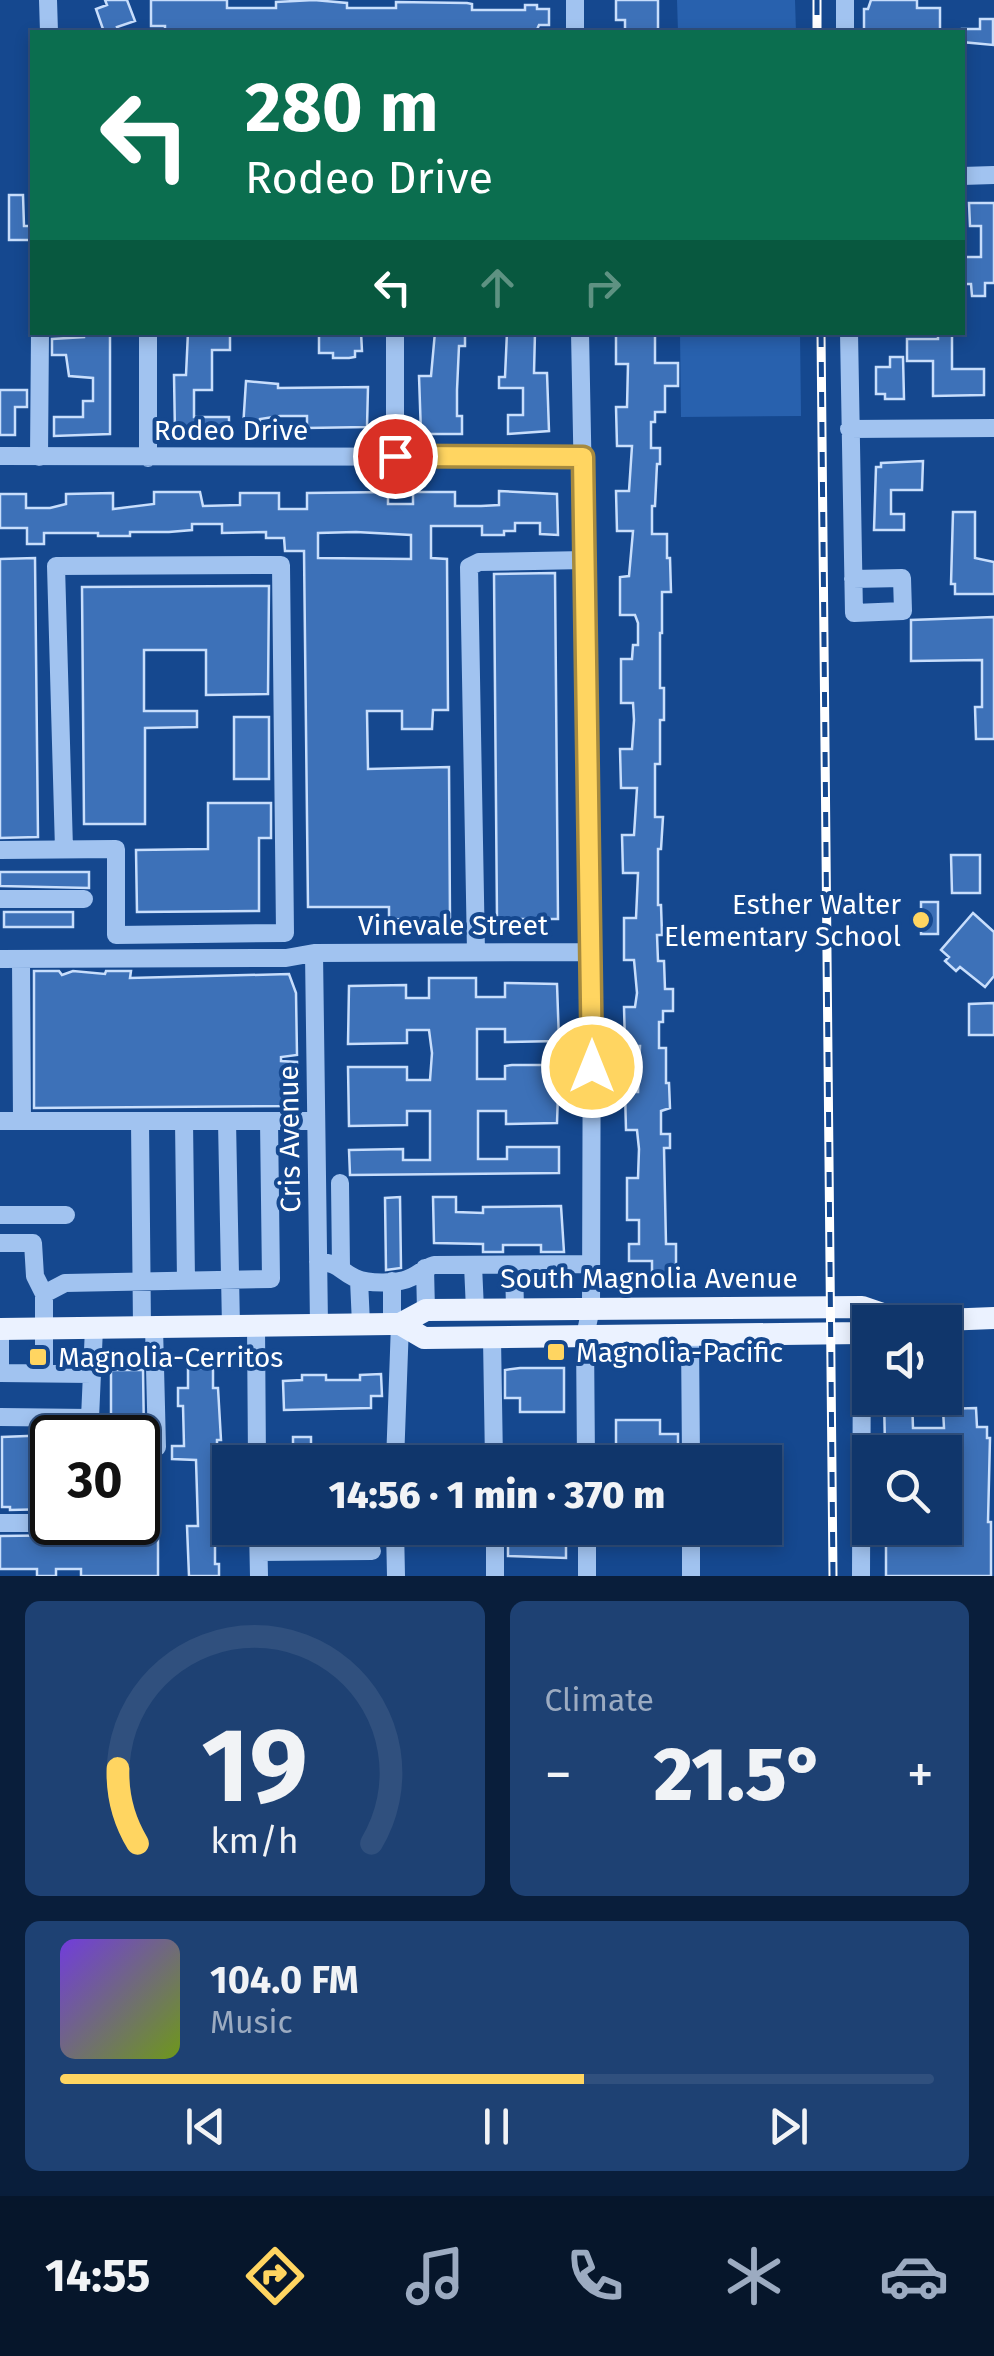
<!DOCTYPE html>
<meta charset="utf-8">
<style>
body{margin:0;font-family:"Fira Sans",sans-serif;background:#1e4173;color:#f1f3f6;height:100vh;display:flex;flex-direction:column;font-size:38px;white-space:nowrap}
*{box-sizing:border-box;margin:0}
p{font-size:32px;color:#9cabc1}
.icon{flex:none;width:55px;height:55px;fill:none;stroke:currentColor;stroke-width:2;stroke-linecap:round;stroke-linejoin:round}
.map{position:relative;height:1576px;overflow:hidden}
.side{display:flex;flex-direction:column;gap:25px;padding:25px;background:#091e3b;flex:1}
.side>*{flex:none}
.hud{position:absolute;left:30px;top:30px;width:935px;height:305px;border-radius:0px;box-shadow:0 5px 15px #0003,0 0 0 2px #30507e;background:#0b6e4f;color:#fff;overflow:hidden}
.tools{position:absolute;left:852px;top:1305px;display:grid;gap:20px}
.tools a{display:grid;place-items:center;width:110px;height:110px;border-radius:0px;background:#10366b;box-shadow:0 5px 15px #0003,0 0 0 2px #30507e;font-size:50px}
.speed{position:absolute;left:30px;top:1415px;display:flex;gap:20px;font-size:50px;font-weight:700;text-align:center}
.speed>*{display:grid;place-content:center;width:130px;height:130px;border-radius:50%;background:#10366b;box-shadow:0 5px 15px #0003,0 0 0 2px #30507e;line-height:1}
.speed .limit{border:5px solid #111;border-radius:15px;background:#fff;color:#111}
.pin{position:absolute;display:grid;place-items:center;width:85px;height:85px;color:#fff;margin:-42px;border:5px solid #fff;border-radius:50%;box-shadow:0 2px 10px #0007}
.me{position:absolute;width:110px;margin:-55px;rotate:0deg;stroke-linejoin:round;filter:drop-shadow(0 0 8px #0008)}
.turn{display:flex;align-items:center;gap:35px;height:210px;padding:0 50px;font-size:45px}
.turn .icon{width:130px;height:130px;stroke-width:2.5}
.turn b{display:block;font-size:70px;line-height:85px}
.lanes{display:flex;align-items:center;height:95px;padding:0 50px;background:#0003;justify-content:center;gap:50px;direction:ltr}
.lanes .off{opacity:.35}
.big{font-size:75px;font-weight:800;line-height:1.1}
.side .tile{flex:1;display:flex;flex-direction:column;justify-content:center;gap:15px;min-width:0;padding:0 35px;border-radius:15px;background:#1e4173}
.side .dial{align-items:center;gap:0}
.dial svg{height:260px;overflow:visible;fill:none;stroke:#30507e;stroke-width:7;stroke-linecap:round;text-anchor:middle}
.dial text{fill:#f1f3f6;stroke:none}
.song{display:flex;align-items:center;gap:30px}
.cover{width:120px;height:120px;border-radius:15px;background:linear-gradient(135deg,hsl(260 70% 55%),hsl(80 70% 35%))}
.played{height:10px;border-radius:5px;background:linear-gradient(90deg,#ffd561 60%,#30507e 60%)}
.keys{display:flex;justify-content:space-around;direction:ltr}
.heat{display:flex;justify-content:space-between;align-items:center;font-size:55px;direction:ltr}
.side .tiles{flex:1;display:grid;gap:25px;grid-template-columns:1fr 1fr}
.tile:last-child{grid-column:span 2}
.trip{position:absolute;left:212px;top:1445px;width:570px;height:100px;border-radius:0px;background:#10366b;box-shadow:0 5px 15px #0003,0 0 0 2px #30507e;font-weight:800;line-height:100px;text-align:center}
.menu{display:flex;height:160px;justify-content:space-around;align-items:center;background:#06162b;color:#9cabc1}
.menu .icon{width:70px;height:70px}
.menu .selected{color:#ffd561}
.menu b{font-size:45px;color:#f1f3f6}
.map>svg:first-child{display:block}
.green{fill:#2861ae}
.building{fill:#3d71b8;stroke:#c8defc;stroke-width:2.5;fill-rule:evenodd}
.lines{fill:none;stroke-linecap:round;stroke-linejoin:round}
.minor{stroke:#a1c3f0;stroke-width:18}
.major{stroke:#ebf2ff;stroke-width:22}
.rail-casing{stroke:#fff;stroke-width:9}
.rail{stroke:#15488f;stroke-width:5;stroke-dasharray:15;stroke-linecap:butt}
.route-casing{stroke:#a68a3f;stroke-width:25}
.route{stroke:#ffd561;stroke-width:18}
.poi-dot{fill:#ffd561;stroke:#15488f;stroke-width:4}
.labels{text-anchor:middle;stroke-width:8;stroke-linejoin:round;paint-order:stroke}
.street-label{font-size:28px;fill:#fff;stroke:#15488f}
.poi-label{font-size:28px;fill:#fff;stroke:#15488f;text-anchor:start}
</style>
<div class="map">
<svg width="994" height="1576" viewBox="0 0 994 1576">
<rect width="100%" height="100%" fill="#15488f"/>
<path class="green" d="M677 0H795L796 32H678Z
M680 333H800L801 416 681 417Z"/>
<path class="building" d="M105 0H127L135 21 117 27 119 32H104L96 9 107 5Z
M151 0H227V8H276V2L314 0 347 3V8H396V2L467 3 472 4V10H525V5H537V9H549V25H539L536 32H165V26H151Z
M616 0H658V32H625V20H616Z
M871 0H917V8H940V32H864V9H868Z
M980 19H993V45L962 42V29H980Z
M9 195H23L24 226H32V240H9Z
M969 203H994V283H985V296H972L971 284H962V257H981V226H970Z
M84 332H110V434L54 436V417H83V401H93V378L69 376 66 355H52V339L84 337Z
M188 332H230V350H212V390H194V417H229V435L175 434 174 375H186Z
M319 332H361L362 351H355V357L349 358H333V353H319Z
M435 332H465V346H459L457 390V416H462V434H421L419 376H431Z
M507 332H535L534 373H547L549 431 508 434V415H523V388H499V377H505Z
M616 332H655V363H678V386H665V412H655V422H651V448H660V464H657L655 506H652V534H667V558H670L671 592H662V633H660V688H664V720H660V764H655V817H663L661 849H658V905H661L662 935H657L658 961H664L665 989H673V1011H663V1022H659V1048H666V1083H669L670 1108 661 1111V1134H670V1148H664L666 1244H676V1277L664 1278H652V1261H629V1244H639V1220H627V1178H638L639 1149 637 1130H626L625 1092H638L640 1046H625L624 1007H635L637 993 634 960H624V918H636L638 873H623L622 835H634L637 788H621L620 749H632L634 720 633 703H621V659H632L633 645H638V623L635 615H620V577L629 576 633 531H617L616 491H629L632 446H617L616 407H627L628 364H616Z
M938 332H952V369H984V395L933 396V361H907V339H938Z
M890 357H903L904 399H885V394H876V367H890Z
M246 381 278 384V388L368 387 367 427 307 428V416H280L260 419V428H243Z
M0 390H27V407H15V435H0Z
M923 461 922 490H891V514H904V530H874L876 467H881V463Z
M499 491 557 494 558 535 540 534V523H515V531H504V535H482V526H431V558L447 559 448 710H433L432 729H402V711H367L368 769 449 767 450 920 389 919V907H308L304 551H285L284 538H266V532L222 533V524H192V530L169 532H130V536H98V533H44V544H27V528H0V494H26V508H50L66 504V494L113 493V509L154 504V492H200L203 506 240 505V493H279V509H307V493L388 492V504H413V492H455V506H481L499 505ZM356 532 411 535V559L318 558V533Z
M953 512H975V558L994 562V594H955V584H951Z
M35 558 38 837 0 838V559Z
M555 573 558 919H497L494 574Z
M269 586 268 694 206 695V650H144V711H197V727L145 728V824H84L82 587Z
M994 617V739H976L975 707H982V660L911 661V620Z
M234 717H269V779H234Z
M208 803H271V838H259V911L137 912 136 850 208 849Z
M951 855H980V893H952Z
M0 872H89V888L0 886Z
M921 902H938V934H921Z
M4 912H73V927H4Z
M973 913 994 932V976L985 987 960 967 956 971 945 961 949 957 941 950Z
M34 971H59L62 975 73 971 105 974 106 971H131L130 978 289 974 296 993 297 1055 281 1057V1061L297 1062V1106L34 1108Z
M429 978H476V997H505V983L557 984 559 1041 505 1042V1029H477V1079H505V1066L512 1065H559L557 1123 506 1124V1111H478V1159H507V1147H559V1173L350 1175 349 1150 403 1149V1160H430V1111H407V1125L349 1126 348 1067H407V1080H430L432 1053 429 1030H407V1043L348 1044 349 986 406 985V998H429Z
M994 1003V1035H969V1004Z
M400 1197 401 1268 386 1270 385 1198Z
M433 1197H456V1212L483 1213V1207L561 1206 564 1252H541V1245H503V1252H483V1244L434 1243Z
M188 1368H213V1388H218L221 1440H217V1465H221V1488H217L220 1537H215V1564H219V1576H189L187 1526H198L196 1460 172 1459V1446H184L183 1406H178V1388H188Z
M520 1368H564V1412H520V1398H505V1370Z
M111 1370H143L144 1436 114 1438 111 1428Z
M381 1374 382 1396H371V1408L284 1410 283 1381 302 1380V1375H326V1380H360V1375Z
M884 1398H912L913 1428H944L943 1409 976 1408 977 1427H987V1438H990L988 1522H991V1576H886V1528H945V1452H902V1446L885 1447Z
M616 1420H660V1434H678V1461L616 1462Z
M52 1435V1509L10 1510V1507H2V1437Z
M293 1437H311V1446H319V1461L293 1462Z
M508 1528H566V1558L508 1556Z
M158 1534V1576H81V1569H56V1576H37V1569H0V1536Z"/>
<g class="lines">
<path class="minor" d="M48 0 49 32
M575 0V32
M845 0V32
M962 176 994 175
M580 332 592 952 591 1308 585 1336 586 1462
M849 332 854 613 903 611 902 578 853 579
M849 429 994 428
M0 456 583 457
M395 456V332
M39 457 40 332
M148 458V332
M0 850 116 849V935L285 933 281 565 56 566 64 849
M0 899H84
M476 952 469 567 479 562 585 560
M314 953 319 1325
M0 959 286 958 314 953 592 952
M21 959 22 1121
M0 1121H316
M140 1121 142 1328
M184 1121 186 1281
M227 1121 231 1327
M340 1183 341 1267
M0 1215H66
M0 1243H33L35 1276 44 1294V1373
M318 1262C340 1263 338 1270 355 1278 368 1284 399 1284 412 1277 421 1273 424 1268 434 1265L591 1264
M473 1265 475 1310
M514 1265 515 1309
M425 1268 426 1310
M359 1280 361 1324
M392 1281V1324
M44 1294 65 1283 271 1279 269 1121
M256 1326 257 1462
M94 1328 90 1418 102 1438
M690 1336 691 1462
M492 1338 494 1462
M0 1366V1329
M0 1373 92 1374
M0 1417 90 1418
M138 1449 157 1447 154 1327
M395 1462 400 1324
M0 1523H153
M258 1528 259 1576
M395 1528 396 1576
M495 1528V1576
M587 1528V1576
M691 1528V1576
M259 1552 372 1551
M861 1576 862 1333"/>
<path class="major" d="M893 1322 994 1318
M400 1324 426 1310 862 1307 900 1320
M0 1329 392 1324H400L424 1338 862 1333 870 1330"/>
<defs>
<path id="rail" d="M817 0V32
M821 332 833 1576"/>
</defs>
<use href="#rail" class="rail-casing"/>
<use href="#rail" class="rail"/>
</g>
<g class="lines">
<defs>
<path id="route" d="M395 456 583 457 592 1067"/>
</defs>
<use href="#route" class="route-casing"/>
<use href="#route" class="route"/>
</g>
<g class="poi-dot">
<circle cx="921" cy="920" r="10"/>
<rect x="546" y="1342" width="20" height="20" rx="5"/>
<rect x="28" y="1347" width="20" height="20" rx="5"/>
</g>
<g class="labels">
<g class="street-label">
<text x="231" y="440">Rodeo Drive</text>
<text x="453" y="935">Vinevale Street</text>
<text transform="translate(289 1139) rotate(-91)" y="10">Cris Avenue</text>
<text x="649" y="1288">South Magnolia Avenue</text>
</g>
<g class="poi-label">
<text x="901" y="914" text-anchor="end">Esther Walter<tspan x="901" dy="32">Elementary School</tspan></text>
<text x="576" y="1362">Magnolia-Pacific</text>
<text x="58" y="1367">Magnolia-Cerritos</text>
</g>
</g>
</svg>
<div class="tools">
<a><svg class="icon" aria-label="sound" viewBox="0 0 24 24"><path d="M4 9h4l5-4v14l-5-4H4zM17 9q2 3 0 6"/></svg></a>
<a><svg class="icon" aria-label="search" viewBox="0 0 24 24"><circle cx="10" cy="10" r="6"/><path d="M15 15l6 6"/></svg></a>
</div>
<div class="speed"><div class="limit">30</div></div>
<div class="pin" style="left:395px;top:456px;background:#d93025"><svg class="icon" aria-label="arrive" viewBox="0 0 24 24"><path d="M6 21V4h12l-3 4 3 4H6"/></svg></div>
<svg class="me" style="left:592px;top:1067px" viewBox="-20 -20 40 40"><circle r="17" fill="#ffd561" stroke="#fff" stroke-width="3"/><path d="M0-11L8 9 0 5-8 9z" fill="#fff"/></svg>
<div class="trip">14:56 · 1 min · 370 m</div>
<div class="hud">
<div class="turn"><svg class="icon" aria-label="left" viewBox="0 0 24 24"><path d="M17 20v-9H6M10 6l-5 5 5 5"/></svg><div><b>280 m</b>Rodeo Drive</div></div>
<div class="lanes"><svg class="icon" aria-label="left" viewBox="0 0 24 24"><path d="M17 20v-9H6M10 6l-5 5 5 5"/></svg><svg class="icon off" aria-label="ahead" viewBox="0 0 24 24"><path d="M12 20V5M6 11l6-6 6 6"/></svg><svg class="icon off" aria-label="right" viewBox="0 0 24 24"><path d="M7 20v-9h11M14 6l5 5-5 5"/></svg></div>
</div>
</div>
<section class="side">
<div class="tiles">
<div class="tile dial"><svg viewBox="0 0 100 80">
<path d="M14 69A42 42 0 1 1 86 69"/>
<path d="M14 69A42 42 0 0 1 8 46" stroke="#ffd561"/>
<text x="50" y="56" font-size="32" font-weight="700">19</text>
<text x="50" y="72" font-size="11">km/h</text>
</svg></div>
<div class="tile"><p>Climate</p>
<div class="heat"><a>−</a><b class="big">21.5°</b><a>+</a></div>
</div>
<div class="tile">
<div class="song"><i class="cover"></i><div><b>104.0 FM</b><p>Music</p></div></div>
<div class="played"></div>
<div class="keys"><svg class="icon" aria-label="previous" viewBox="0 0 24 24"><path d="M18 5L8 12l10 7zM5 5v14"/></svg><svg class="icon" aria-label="pause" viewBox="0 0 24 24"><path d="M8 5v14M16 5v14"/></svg><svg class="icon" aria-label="next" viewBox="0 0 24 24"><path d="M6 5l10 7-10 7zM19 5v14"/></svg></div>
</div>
</div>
</section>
<nav class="menu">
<b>14:55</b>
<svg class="icon selected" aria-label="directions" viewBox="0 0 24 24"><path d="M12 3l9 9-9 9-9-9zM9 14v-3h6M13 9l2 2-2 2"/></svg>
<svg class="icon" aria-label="music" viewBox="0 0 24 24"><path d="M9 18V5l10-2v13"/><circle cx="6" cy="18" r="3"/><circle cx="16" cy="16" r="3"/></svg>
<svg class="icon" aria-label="phone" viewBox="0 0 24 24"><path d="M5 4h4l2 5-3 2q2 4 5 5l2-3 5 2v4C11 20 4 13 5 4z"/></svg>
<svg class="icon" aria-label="climate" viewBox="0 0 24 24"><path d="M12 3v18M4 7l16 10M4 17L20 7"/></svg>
<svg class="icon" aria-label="car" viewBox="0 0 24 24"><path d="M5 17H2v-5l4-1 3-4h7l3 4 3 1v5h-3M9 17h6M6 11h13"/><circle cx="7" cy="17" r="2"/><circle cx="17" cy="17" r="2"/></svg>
</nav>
